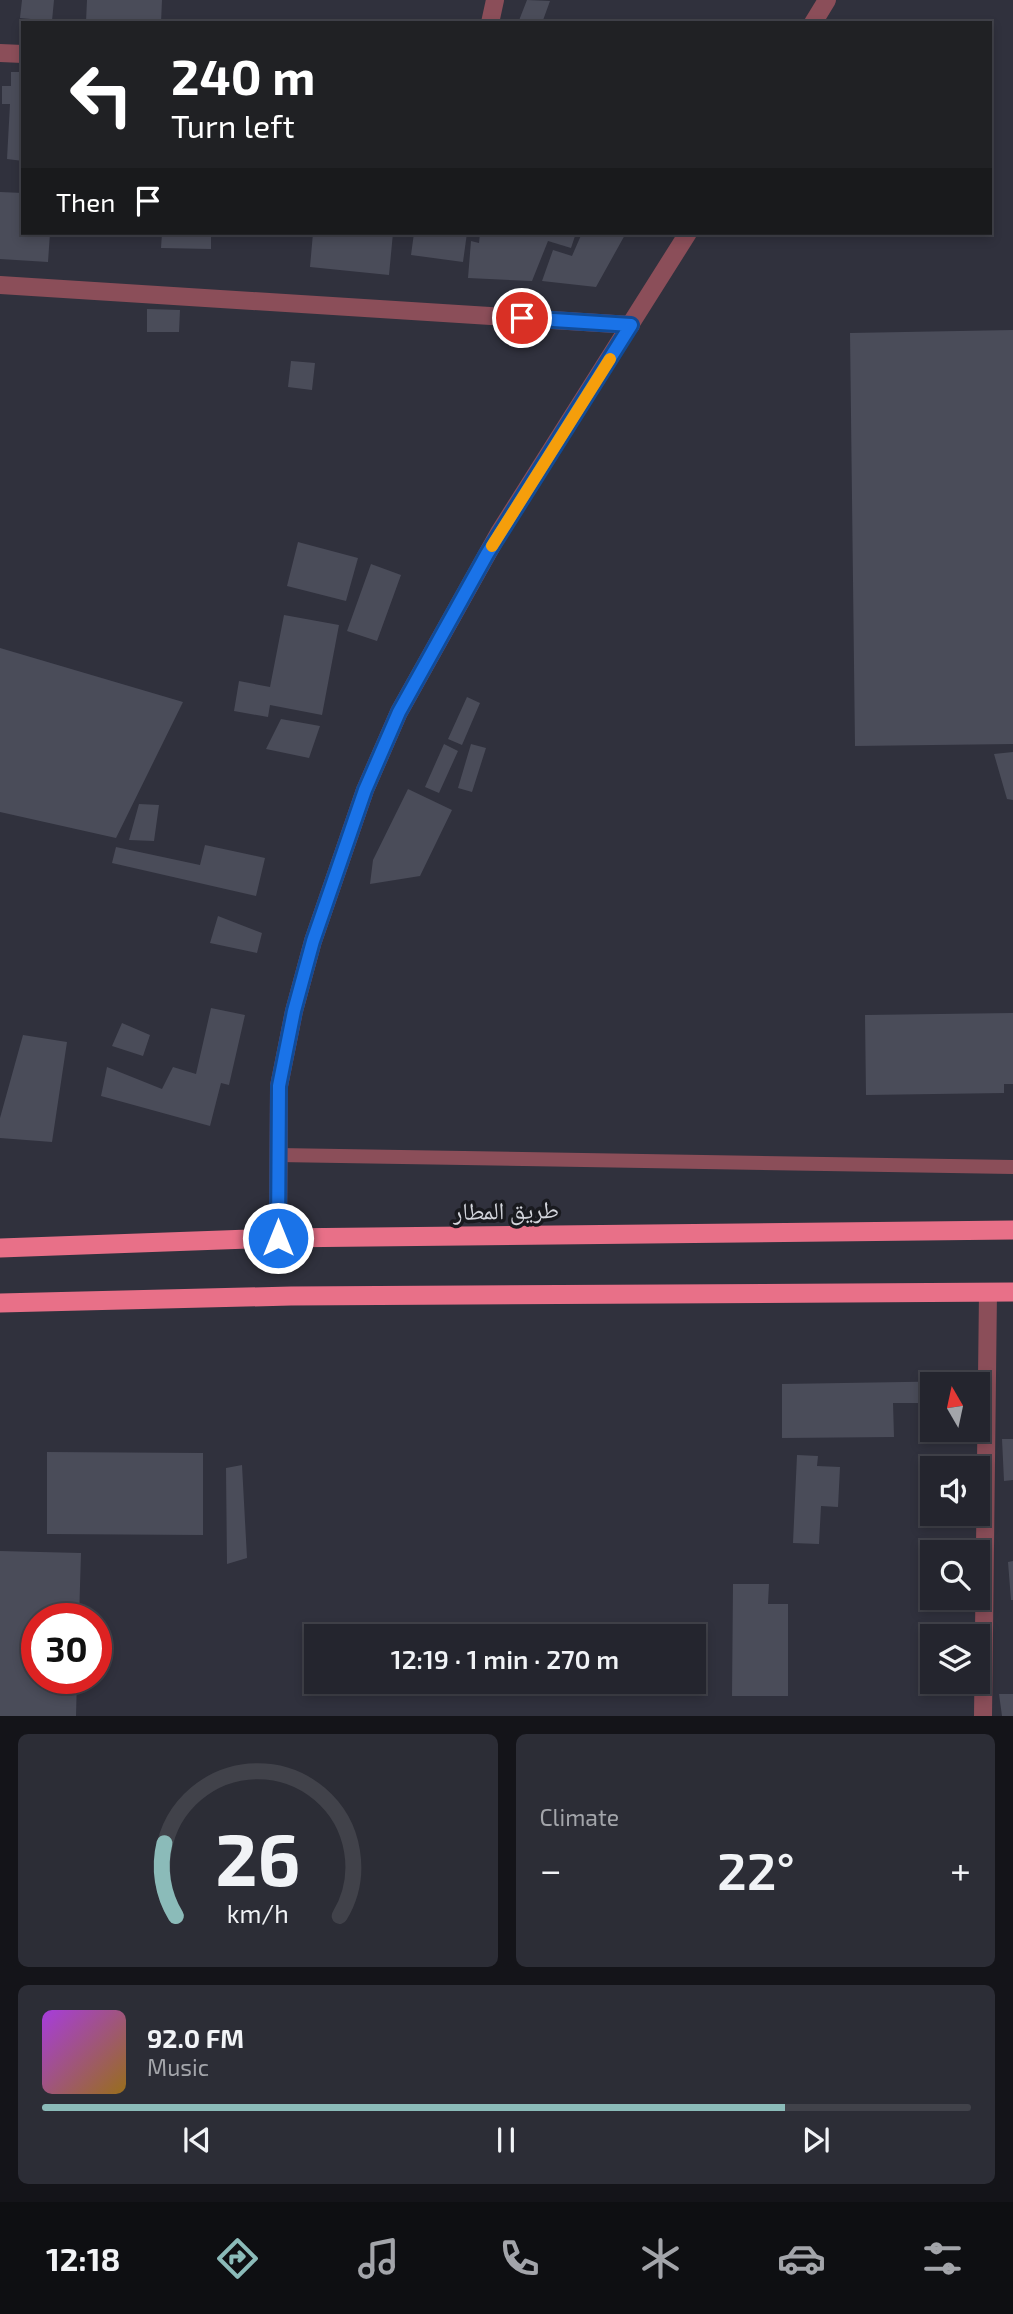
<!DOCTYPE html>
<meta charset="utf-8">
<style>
body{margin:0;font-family:"Exo 2","Noto Naskh Arabic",sans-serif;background:#2c2d36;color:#f1f3f6;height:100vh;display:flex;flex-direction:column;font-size:26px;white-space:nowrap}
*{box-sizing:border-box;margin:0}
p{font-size:23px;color:#a3a5aa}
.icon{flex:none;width:38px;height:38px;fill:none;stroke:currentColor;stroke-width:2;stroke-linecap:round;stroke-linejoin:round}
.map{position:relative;height:1716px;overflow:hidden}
.side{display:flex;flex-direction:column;gap:18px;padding:18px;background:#141419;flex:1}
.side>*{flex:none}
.hud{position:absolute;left:21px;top:21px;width:971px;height:214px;border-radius:0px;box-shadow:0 4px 10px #0003,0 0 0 2px #41424a;background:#202124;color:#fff;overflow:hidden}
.needle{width:46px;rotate:351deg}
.controls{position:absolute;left:920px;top:1372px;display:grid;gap:14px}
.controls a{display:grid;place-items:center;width:70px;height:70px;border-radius:0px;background:#24252e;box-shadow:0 4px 10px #0003,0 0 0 2px #41424a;font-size:35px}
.speed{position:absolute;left:21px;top:1603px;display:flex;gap:14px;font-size:35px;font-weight:700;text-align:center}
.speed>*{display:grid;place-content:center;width:91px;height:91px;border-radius:50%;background:#24252e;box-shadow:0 4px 10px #0003,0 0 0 2px #41424a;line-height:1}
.speed .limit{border:10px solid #d22;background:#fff;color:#111}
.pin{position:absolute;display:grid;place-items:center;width:60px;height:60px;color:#fff;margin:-30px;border:4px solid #fff;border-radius:50%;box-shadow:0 2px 7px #0007}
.me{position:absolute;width:77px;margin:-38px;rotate:0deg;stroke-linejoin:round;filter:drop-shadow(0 0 5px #0008)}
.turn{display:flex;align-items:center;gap:24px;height:147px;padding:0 35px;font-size:32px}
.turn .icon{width:91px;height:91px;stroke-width:2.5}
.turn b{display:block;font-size:49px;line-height:60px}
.then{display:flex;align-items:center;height:66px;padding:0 35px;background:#0003;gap:14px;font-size:26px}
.big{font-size:52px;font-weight:600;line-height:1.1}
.side .card{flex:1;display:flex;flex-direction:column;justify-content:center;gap:10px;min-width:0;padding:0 24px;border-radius:10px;background:#2c2d36}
.side .dial{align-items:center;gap:0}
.dial svg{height:182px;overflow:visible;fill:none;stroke:#41424a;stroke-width:7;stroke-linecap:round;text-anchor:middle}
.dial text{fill:#f1f3f6;stroke:none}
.song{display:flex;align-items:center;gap:21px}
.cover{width:84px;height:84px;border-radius:10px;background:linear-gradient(135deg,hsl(280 70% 55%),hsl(40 70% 35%))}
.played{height:7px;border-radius:4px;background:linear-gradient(90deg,#8bbbb9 80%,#41424a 80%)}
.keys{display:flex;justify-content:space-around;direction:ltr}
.heat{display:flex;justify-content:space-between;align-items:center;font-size:38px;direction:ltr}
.side .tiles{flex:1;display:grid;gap:18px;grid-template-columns:1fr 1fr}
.card:last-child{grid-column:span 2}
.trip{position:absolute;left:304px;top:1624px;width:402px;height:70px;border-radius:0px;background:#24252e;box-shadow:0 4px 10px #0003,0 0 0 2px #41424a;font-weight:600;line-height:70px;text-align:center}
.tabs{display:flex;height:112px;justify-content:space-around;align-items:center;background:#0e0f12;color:#a3a5aa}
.tabs .icon{width:49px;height:49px}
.tabs .active{color:#8bbbb9}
.tabs b{font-size:32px;color:#f1f3f6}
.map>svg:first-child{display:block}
.building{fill:#4a4c59}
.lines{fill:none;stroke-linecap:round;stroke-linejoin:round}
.service{stroke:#8b4e59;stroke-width:14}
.minor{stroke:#8b4e59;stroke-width:18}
.trunk{stroke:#e87088;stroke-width:19}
.route-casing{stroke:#114b97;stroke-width:18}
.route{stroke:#1a73e8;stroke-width:12}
.slow{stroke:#f59e0b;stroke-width:12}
.labels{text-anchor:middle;stroke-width:7;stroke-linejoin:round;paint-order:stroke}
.street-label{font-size:24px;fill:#d3d5dc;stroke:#191a1f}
</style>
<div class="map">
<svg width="1013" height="1716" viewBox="0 0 1013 1716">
<rect width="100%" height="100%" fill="#30313d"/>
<path class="building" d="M22 0H54L52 21 20 18Z
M87 0H162L161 23 86 22Z
M527 0 550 1 542 23H518Z
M11 72H23V161L7 159 10 104H2V86H11Z
M0 192 23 193V233H50L48 262 0 259Z
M162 233H211V249L161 248Z
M313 233H393L389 275 310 267Z
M414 233H467L463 262 411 255Z
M480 233H576L571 248 548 241 532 281 468 278 471 241 479 243Z
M582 233H626L596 287 542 281 553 250 572 256Z
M147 309 180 310 179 332H147Z
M1013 330V744L855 746 850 333Z
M291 361 315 363 312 390 288 387Z
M298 542 358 558 346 601 287 586Z
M371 564 401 575 377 641 347 631Z
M284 615 339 625 322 715 270 705 268 717 234 711 239 681 270 687Z
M0 648 183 702 116 838 0 812Z
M467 697 480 703 462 745 448 739Z
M281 719 320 726 309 758 266 749Z
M444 744 458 751 439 793 425 787Z
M471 744 486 748 472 792 458 788Z
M1013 752V800L1007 799 994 754Z
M408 789 452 810 420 876 370 884 373 860Z
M139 804 159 805 154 841 129 840Z
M205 845 265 858 256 896 112 863 116 847 200 865Z
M218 916 262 933 257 953 210 943Z
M211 1008 245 1015 229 1085 221 1083 210 1126 101 1096 107 1067 162 1089 173 1067 196 1074Z
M1013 1013V1084H1004V1093L866 1095 865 1015Z
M122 1023 150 1035 143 1056 112 1046Z
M23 1035 67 1042 52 1142 0 1138V1118Z
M965 1381V1384H933V1403H893L894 1437 782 1438V1384Z
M1002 1439H1013V1480L1004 1481Z
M47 1452 203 1453V1535L47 1534Z
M797 1455 818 1456 817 1466 840 1467 838 1507 821 1506 819 1544 793 1543Z
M242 1465 247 1558 227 1564 226 1468Z
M0 1551 81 1553 79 1619H37V1678H77L76 1716H0Z
M1013 1561V1600H1011L1008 1562Z
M733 1584H769L768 1604H788V1696H732Z
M999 1694H1013V1716H1002Z"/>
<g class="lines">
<path class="service" d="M278 1155 1013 1167"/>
<path class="minor" d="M490 23 495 0
M813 23 827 0
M0 53 23 54
M0 285 631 325
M278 1238 279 1086 294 1011 313 941 365 790 399 712 500 531 688 233
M983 1716 988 1292"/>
<path class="trunk" d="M0 1248 278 1238 1013 1230
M0 1303 291 1296 1013 1292"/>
</g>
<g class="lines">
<defs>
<path id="route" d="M278 1238 279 1086 294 1011 313 941 365 790 399 712 487 554 631 325 522 318"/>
</defs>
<use href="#route" class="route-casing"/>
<use href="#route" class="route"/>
<path class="slow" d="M492 546 610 359"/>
</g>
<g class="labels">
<g class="street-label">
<text transform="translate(506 1211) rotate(-1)" y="8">طريق المطار</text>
</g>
</g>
</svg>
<div class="controls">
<a><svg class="needle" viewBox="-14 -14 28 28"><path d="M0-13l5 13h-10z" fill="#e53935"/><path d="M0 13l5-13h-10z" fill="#a3a5aa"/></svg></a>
<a><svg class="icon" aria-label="sound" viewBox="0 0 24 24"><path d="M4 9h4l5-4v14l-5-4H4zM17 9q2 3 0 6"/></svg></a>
<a><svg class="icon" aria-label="search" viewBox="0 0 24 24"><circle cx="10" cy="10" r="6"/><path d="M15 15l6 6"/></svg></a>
<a><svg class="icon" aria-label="layers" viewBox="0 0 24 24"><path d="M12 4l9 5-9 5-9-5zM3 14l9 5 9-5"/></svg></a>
</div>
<div class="speed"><div class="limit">30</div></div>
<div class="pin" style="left:522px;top:318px;background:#d93025"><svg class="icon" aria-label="arrive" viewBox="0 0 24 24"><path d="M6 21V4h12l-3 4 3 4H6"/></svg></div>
<svg class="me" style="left:278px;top:1238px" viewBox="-20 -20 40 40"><circle r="17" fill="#1a73e8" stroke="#fff" stroke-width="3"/><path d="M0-11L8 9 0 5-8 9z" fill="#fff"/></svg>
<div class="trip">12:19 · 1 min · 270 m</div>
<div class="hud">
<div class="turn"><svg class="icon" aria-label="left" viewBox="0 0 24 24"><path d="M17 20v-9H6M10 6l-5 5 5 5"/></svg><div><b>240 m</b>Turn left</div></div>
<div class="then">Then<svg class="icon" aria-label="arrive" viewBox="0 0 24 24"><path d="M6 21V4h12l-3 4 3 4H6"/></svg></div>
</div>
</div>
<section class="side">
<div class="tiles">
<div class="card dial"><svg viewBox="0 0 100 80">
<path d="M14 69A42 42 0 1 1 86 69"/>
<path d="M14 69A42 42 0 0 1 9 37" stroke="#8bbbb9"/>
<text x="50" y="56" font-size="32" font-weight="700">26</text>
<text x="50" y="72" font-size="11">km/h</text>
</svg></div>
<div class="card"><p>Climate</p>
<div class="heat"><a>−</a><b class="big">22°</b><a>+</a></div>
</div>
<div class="card">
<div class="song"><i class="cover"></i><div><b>92.0 FM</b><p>Music</p></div></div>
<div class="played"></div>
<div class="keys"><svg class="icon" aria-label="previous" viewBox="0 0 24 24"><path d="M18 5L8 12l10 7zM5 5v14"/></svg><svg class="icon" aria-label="pause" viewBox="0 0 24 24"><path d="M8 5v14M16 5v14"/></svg><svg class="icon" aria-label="next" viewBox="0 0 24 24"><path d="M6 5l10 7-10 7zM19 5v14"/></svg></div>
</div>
</div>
</section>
<nav class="tabs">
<b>12:18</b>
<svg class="icon active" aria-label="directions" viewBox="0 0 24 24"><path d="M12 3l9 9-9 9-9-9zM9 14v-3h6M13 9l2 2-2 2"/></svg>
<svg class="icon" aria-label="music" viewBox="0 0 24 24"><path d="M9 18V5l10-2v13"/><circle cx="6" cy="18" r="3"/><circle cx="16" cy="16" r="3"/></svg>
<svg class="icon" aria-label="phone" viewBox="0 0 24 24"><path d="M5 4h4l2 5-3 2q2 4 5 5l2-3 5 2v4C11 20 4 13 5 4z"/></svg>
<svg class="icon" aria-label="climate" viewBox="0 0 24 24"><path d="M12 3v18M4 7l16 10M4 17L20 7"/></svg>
<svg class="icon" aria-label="car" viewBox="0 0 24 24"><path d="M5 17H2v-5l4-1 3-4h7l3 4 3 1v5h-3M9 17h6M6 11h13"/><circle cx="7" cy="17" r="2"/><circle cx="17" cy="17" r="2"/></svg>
<svg class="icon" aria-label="filters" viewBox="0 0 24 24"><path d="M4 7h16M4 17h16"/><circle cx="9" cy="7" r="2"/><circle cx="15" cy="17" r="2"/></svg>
</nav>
